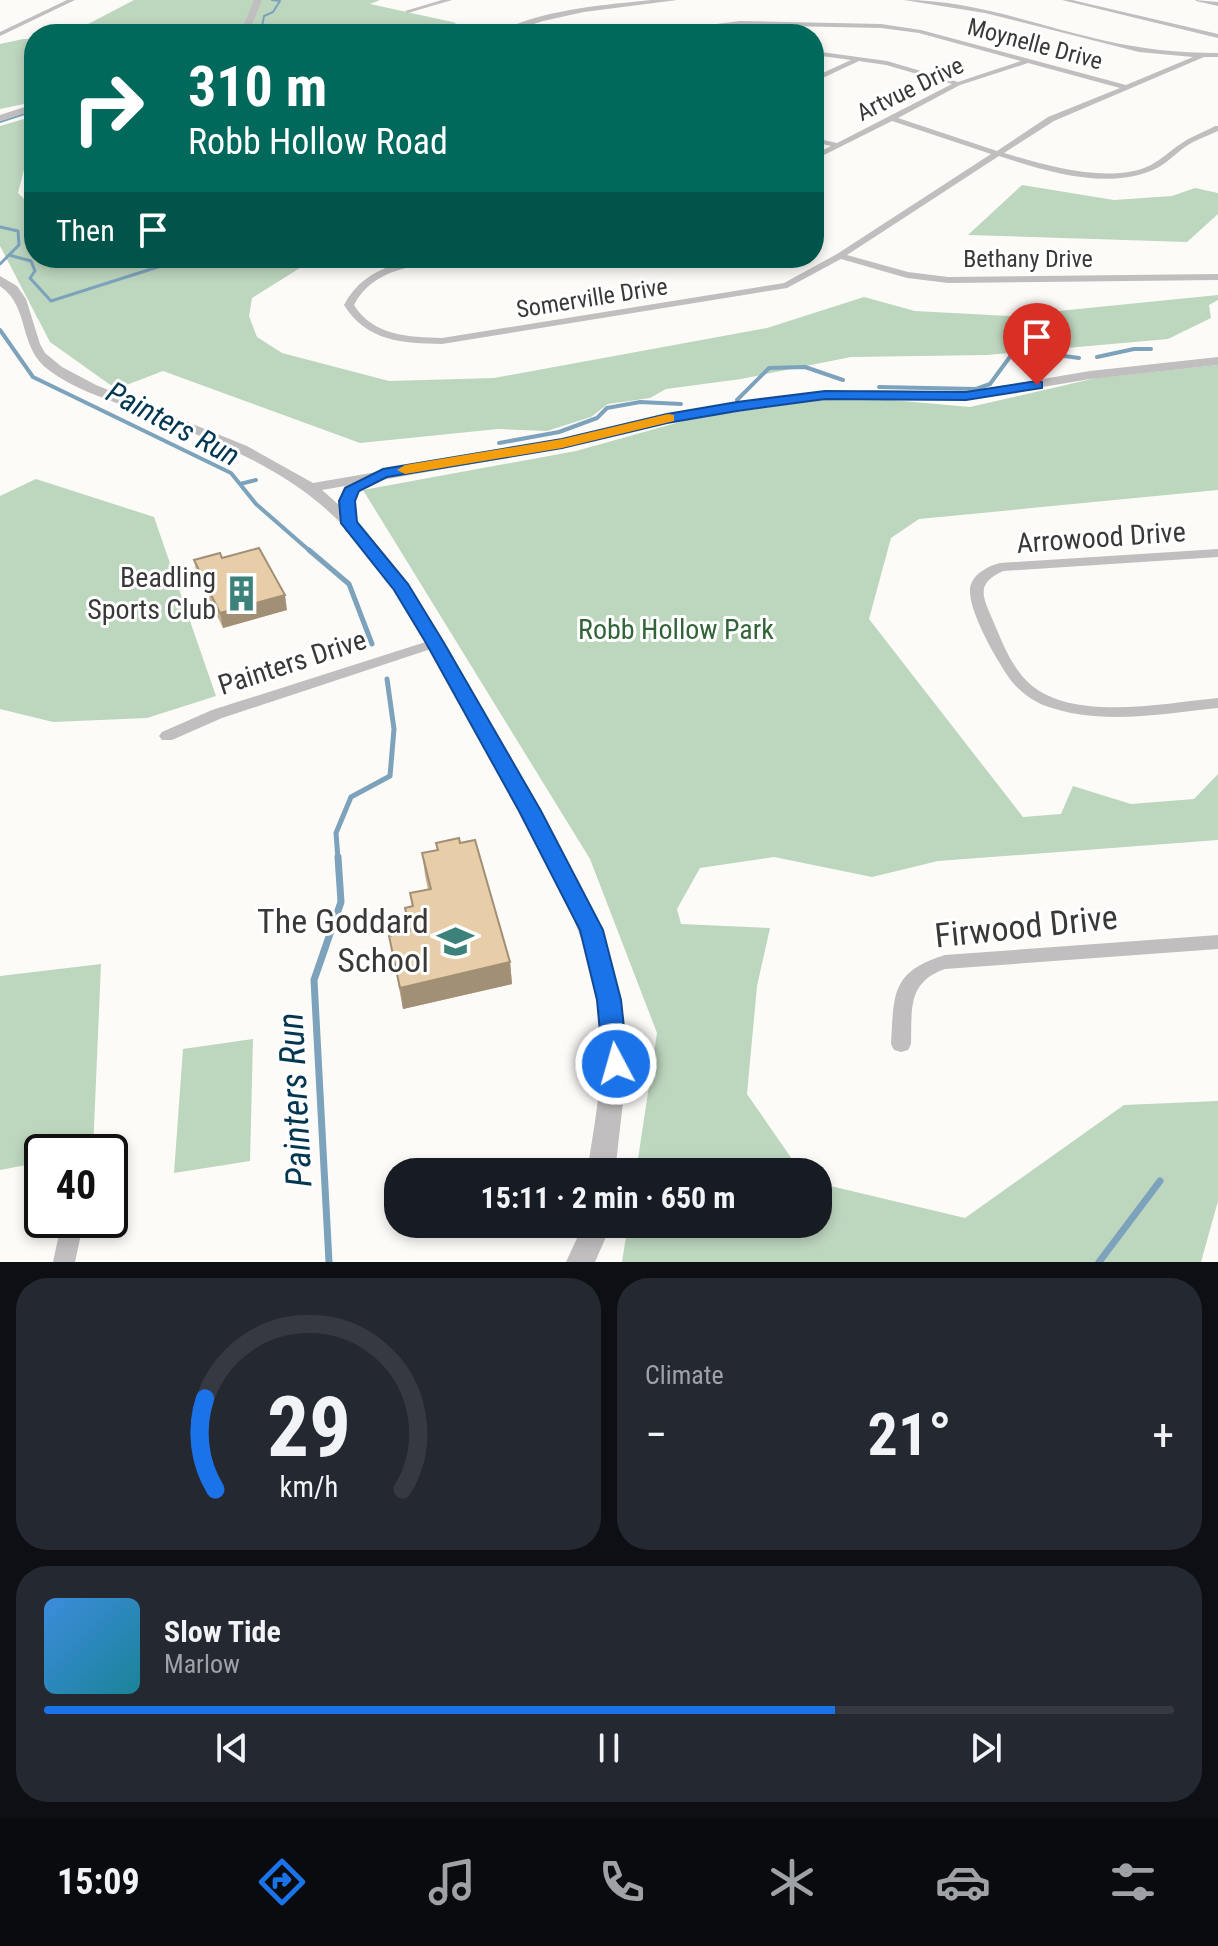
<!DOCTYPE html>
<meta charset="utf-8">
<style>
body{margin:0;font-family:"Roboto Condensed",sans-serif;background:#242831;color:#f1f3f6;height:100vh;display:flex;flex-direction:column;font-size:30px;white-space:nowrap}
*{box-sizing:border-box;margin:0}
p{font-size:26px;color:#9ea1a6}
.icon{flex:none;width:44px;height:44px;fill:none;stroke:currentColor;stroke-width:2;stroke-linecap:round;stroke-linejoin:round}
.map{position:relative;height:1262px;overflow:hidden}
.panel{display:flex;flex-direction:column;gap:16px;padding:16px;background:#0d0f14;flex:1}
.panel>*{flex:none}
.banner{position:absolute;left:24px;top:24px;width:800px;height:244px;border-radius:32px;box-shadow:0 4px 12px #0003;background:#00695c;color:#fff;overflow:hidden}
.speed{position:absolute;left:24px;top:1134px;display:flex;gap:16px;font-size:40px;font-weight:700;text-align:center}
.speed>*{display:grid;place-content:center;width:104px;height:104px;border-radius:50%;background:#171b24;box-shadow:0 4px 12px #0003;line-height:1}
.speed .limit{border:4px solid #111;border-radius:12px;background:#fff;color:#111}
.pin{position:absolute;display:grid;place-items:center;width:68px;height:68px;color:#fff;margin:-82px -34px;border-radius:50% 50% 50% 0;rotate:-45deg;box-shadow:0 0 8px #0007}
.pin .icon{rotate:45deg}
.me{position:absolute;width:88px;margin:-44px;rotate:354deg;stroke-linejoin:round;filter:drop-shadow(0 0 6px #0008)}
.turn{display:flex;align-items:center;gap:28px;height:168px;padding:0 32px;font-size:36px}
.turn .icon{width:104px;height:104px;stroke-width:2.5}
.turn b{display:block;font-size:56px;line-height:68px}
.then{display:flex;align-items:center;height:76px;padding:0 32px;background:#0003;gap:16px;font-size:30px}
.big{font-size:60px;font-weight:700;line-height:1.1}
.panel .tile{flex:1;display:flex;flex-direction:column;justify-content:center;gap:12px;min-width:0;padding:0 28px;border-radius:32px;background:#242831}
.panel .dial{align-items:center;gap:0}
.dial svg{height:208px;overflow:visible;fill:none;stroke:#363941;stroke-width:7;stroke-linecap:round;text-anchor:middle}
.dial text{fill:#f1f3f6;stroke:none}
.song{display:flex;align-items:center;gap:24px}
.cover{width:96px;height:96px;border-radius:12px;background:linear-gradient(135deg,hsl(210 70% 55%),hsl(190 70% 35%))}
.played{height:8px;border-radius:4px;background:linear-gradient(90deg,#1a73e8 70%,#363941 70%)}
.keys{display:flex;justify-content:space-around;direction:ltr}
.heat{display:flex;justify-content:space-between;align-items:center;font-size:44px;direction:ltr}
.panel .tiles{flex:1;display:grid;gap:16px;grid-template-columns:1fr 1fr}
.tile:last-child{grid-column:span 2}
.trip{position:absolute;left:384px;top:1158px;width:448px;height:80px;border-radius:32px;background:#171b24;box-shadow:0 4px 12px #0003;font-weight:700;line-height:80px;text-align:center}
.dock{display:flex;height:128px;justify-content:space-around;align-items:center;background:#090b0e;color:#9ea1a6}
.dock .icon{width:56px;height:56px}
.dock .current{color:#1a73e8}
.dock b{font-size:36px;color:#f1f3f6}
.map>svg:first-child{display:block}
.green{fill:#bdd6be}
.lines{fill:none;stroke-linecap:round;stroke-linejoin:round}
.stream-far4{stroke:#7ca2bc;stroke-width:2}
.stream-far3{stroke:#7ca2bc;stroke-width:3}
.stream-far2{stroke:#7ca2bc;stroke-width:4}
.stream-far1{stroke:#7ca2bc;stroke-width:5}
.stream{stroke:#7ca2bc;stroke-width:7}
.minor{fill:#c0bebe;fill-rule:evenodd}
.tertiary{fill:#c0bebe;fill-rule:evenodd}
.wall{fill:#c8b091}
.shaded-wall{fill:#a29076}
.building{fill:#e8cda9;stroke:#a29076;stroke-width:2}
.route{fill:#1a73e8;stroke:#114b97;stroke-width:2}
.slow{fill:#f59e0b}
.labels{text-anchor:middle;stroke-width:6;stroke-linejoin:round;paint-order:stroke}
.far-street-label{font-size:24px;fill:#3a3938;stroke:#fff}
.street-label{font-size:28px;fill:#3a3938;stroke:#fff}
.poi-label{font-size:28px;fill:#3a3938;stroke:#fff;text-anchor:end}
.park-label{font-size:28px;fill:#336439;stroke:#fff}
.water-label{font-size:30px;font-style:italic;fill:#033751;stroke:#fff}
.near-poi-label{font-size:34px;fill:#3a3938;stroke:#fff;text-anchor:end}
.near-street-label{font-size:34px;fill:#3a3938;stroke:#fff}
.near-water-label{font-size:36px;font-style:italic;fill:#033751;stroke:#fff}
</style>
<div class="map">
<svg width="1218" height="1262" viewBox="0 0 1218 1262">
<rect width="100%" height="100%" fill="#fdfbf8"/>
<path class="green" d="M134 0H380L370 4 457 23 426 34H69Z
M23 39H34V86L30 88 34 91V102L0 109V44Z
M34 116V151L26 162 18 193 34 208V258H316L252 298 249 316 257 337 282 353 389 381 494 378 767 328 864 297 915 311 1009 316 1218 295V300L1209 305 1211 318 1168 339 987 355 851 357 741 379 666 389 650 398 608 404 591 417 547 431 498 429 360 443 163 371 116 389 50 342 0 246V126Z
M1022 185 1114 200 1172 196 1195 188 1218 193V214L1187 242 968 235Z
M1218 365V490L919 519 891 538 869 619 1023 817 1061 814 1073 786 1131 804 1194 799 1218 774V840L938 861 872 877 774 857 700 868 677 909 681 924 770 928 757 986 747 1094 801 1172H636L657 1033 590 859 363 490 576 451 694 418 819 400 880 399 970 407 1096 378Z
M36 479 154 517 216 696 147 718 53 722 0 709V496Z
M101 964 93 1151 42 1152V1162L0 1170V976Z
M253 1039 250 1161 174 1173 183 1049Z
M1218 1101V1201L1201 1262H622L628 1224H818V1183L965 1218 1124 1105Z"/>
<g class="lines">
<path class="stream-far4" d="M272 0 280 1 273 12 264 16 262 27 275 31 274 34
M0 122 34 111"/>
<path class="stream-far3" d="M0 227 18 231 19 245 0 264
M9 255 31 261 35 271 30 278 51 301 164 265 197 258"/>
<path class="stream-far2" d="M0 330 33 377 231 473 256 504 311 552
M1097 357 1134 349H1151
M879 387 976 389 990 384 1012 354 1035 352 1079 358
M737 400 769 368 805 367 843 380
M499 443 559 432 597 418 607 408 640 402 681 404
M240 484 256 480"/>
<path class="stream-far1" d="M309 550 349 584 372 644
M338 859 336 833 351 797 390 776 394 729 387 679"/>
<path class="stream" d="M329 1262 314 980 341 902 338 857
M1099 1262 1160 1181"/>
<path class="minor" d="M67 0H75L0 36V32Z
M442 0H452L408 13 405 11Z
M652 0H677L584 12 543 21 504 34H495C538 10 602 5 652 0Z
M904 0C973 0 1036 25 1102 40 1141 49 1178 53 1218 53V57H1204L1054 121 1004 153C1044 165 1111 185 1151 165 1162 159 1171 150 1182 143 1192 136 1204 132 1215 126H1218V131C1207 136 1195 140 1185 147 1175 154 1166 164 1155 169 1108 191 1045 171 999 156L847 255 908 272 948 277 1218 274V280L948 283 907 278 841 259 787 288 442 344C403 343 367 342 344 305 366 263 412 258 456 258L451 261C414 266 373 268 354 305 373 336 409 337 442 338L784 283 837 254 991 154 892 121 814 160V155L831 146 814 142V138L837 143 952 84 886 65 859 61 814 82V77L851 60 814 55V51L887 61 958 82 1021 61 919 33 881 28 740 25 663 34 646 33 740 21 881 24 921 30 1126 85 1193 57 1139 52 985 13ZM1028 63 1120 88 1048 117 997 151 898 118 960 85Z
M1062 0H1072L1218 34V38Z
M1195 0 1218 2V6L1196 1Z
M1218 549V557L1003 571C978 583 981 593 991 616 1001 639 1011 668 1031 685 1076 722 1164 703 1218 698V708C1161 714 1098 726 1043 705 1032 700 1021 692 1013 683 1000 667 963 604 971 584 976 572 989 566 1000 563Z
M435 639 440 640 442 643 440 646 222 718 172 740H162L159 736 162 732 212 710Z
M1218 935V949L945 969C907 982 912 1010 911 1044L908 1050 901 1052 894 1050 891 1044C894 993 891 972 945 955Z
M62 1220H84L75 1262H53Z"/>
<path class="tertiary" d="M254 0H262L248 34H240Z
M34 104V110L0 121V115Z
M0 276 17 286 26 299 40 344 45 353 62 367 96 385 247 446 313 483 562 440 667 415 790 395 871 390 966 392 1090 371 1218 357V365L1090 379 966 400 871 398 790 403 667 423 562 448 376 481 359 491 355 501 357 522 397 570 445 643 556 838 601 932 621 998 626 1042 625 1085 615 1172H587C596 1115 608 1055 597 997 580 908 529 829 486 750 435 659 389 552 302 490 249 452 187 431 127 407 101 397 73 388 50 371 17 348 31 307 0 286ZM345 486 339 505 322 490Z
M579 1224H607L606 1237 595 1262H566L578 1236Z"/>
</g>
<path class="wall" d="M222 558 287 610 223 628 197 575 194 560Z
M436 843H460L510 962 512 984 403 1009 389 936 408 932 405 908 412 906 410 893 428 890 425 875 422 853 437 850Z"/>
<path class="shaded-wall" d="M285 595 287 610 223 628 220 613Z
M510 962 512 984 403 1009 400 988Z"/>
<path class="building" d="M259 548 285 595 220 613 194 560 220 553 222 558Z
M459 838 460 843 475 840 510 962 400 988 389 936 410 931 405 908 413 906 410 893 431 889 422 853 438 850 436 843Z"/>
<path class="route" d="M1037 381 1042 382V388L966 400 825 399 737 411 667 423 562 448 387 477 359 491 355 501 357 522 408 584 444 643 541 811 603 930 621 1000 628 1064 625 1072 616 1075 607 1072 603 1064 597 1000 580 930 519 811 426 643 394 590 341 523 339 501 345 488 383 469 562 439 667 414 737 402 825 391 966 392Z"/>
<path class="slow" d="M668 414 674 415V421L562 448 405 474 397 470 405 465 562 439Z"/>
<defs>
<symbol id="building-bare" viewBox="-9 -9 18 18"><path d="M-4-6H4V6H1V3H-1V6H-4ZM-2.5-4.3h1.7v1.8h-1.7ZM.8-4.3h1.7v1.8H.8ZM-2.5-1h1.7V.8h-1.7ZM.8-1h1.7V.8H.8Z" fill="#3d827a" stroke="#fff" stroke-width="2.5" paint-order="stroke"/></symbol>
<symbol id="school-bare" viewBox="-9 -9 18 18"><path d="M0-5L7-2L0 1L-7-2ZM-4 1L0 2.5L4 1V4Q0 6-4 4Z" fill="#3d827a" stroke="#fff" stroke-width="2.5" paint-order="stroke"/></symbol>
</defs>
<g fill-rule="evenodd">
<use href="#building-bare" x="216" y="568" width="51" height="51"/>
<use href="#school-bare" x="430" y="916" width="51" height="51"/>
</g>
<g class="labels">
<g class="far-street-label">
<text transform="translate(1035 44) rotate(15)" y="8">Moynelle Drive</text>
<text transform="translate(910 89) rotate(-26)" y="8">Artvue Drive</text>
<text x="1028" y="267">Bethany Drive</text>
<text transform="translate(592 298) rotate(-9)" y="8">Somerville Drive</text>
</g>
<g class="street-label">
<text transform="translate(1101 537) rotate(-4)" y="10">Arrowood Drive</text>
<text transform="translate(292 662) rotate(-18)" y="10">Painters Drive</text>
</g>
<g class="poi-label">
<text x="216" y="587">Beadling<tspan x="216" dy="32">Sports Club</tspan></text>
</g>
<g class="park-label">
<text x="676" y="639">Robb Hollow Park</text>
</g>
<g class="water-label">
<text transform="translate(173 424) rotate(28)" y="10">Painters Run</text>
</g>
<g class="near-poi-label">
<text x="429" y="933">The Goddard<tspan x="429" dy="39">School</tspan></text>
</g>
<g class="near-street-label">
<text transform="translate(1026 926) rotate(-6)" y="12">Firwood Drive</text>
</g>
<g class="near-water-label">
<text transform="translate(294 1100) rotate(-93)" y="13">Painters Run</text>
</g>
</g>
</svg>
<div class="speed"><div class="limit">40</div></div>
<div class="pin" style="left:1037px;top:385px;background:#d93025"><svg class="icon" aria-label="arrive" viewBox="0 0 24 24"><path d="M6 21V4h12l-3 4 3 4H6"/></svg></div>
<svg class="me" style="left:616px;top:1064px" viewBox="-20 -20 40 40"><circle r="17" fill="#1a73e8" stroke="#fff" stroke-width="3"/><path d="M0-11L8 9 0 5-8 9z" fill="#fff"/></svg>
<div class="trip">15:11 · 2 min · 650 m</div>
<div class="banner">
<div class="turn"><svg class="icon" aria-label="right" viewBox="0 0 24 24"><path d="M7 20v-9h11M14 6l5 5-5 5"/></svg><div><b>310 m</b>Robb Hollow Road</div></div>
<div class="then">Then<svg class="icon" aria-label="arrive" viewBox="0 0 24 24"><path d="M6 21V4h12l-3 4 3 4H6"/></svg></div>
</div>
</div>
<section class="panel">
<div class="tiles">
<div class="tile dial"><svg viewBox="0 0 100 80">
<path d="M14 69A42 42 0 1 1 86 69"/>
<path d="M14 69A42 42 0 0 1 10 34" stroke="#1a73e8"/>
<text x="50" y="56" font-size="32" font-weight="700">29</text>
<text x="50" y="72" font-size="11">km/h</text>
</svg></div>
<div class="tile"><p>Climate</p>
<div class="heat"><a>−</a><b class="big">21°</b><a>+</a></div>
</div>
<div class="tile">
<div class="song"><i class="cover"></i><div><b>Slow Tide</b><p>Marlow</p></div></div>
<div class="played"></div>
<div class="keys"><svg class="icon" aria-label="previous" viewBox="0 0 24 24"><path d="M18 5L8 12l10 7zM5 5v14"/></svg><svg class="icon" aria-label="pause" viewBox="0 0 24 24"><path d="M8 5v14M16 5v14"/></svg><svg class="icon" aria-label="next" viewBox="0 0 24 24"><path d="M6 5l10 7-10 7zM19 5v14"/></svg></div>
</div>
</div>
</section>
<nav class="dock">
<b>15:09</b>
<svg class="icon current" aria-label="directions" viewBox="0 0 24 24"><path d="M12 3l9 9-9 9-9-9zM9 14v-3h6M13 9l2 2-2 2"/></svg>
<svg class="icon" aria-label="music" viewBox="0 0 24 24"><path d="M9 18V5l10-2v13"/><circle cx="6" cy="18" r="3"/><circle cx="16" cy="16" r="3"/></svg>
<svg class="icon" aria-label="phone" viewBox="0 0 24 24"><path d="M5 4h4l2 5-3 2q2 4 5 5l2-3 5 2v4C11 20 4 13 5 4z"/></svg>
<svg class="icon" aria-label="climate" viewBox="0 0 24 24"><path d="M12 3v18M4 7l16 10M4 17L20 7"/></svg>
<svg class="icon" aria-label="car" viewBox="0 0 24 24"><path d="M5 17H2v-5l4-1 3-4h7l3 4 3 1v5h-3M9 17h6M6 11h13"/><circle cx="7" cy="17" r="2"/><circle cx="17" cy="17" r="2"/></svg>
<svg class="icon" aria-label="filters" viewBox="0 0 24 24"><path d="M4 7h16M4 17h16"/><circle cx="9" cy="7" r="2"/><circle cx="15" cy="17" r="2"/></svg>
</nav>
